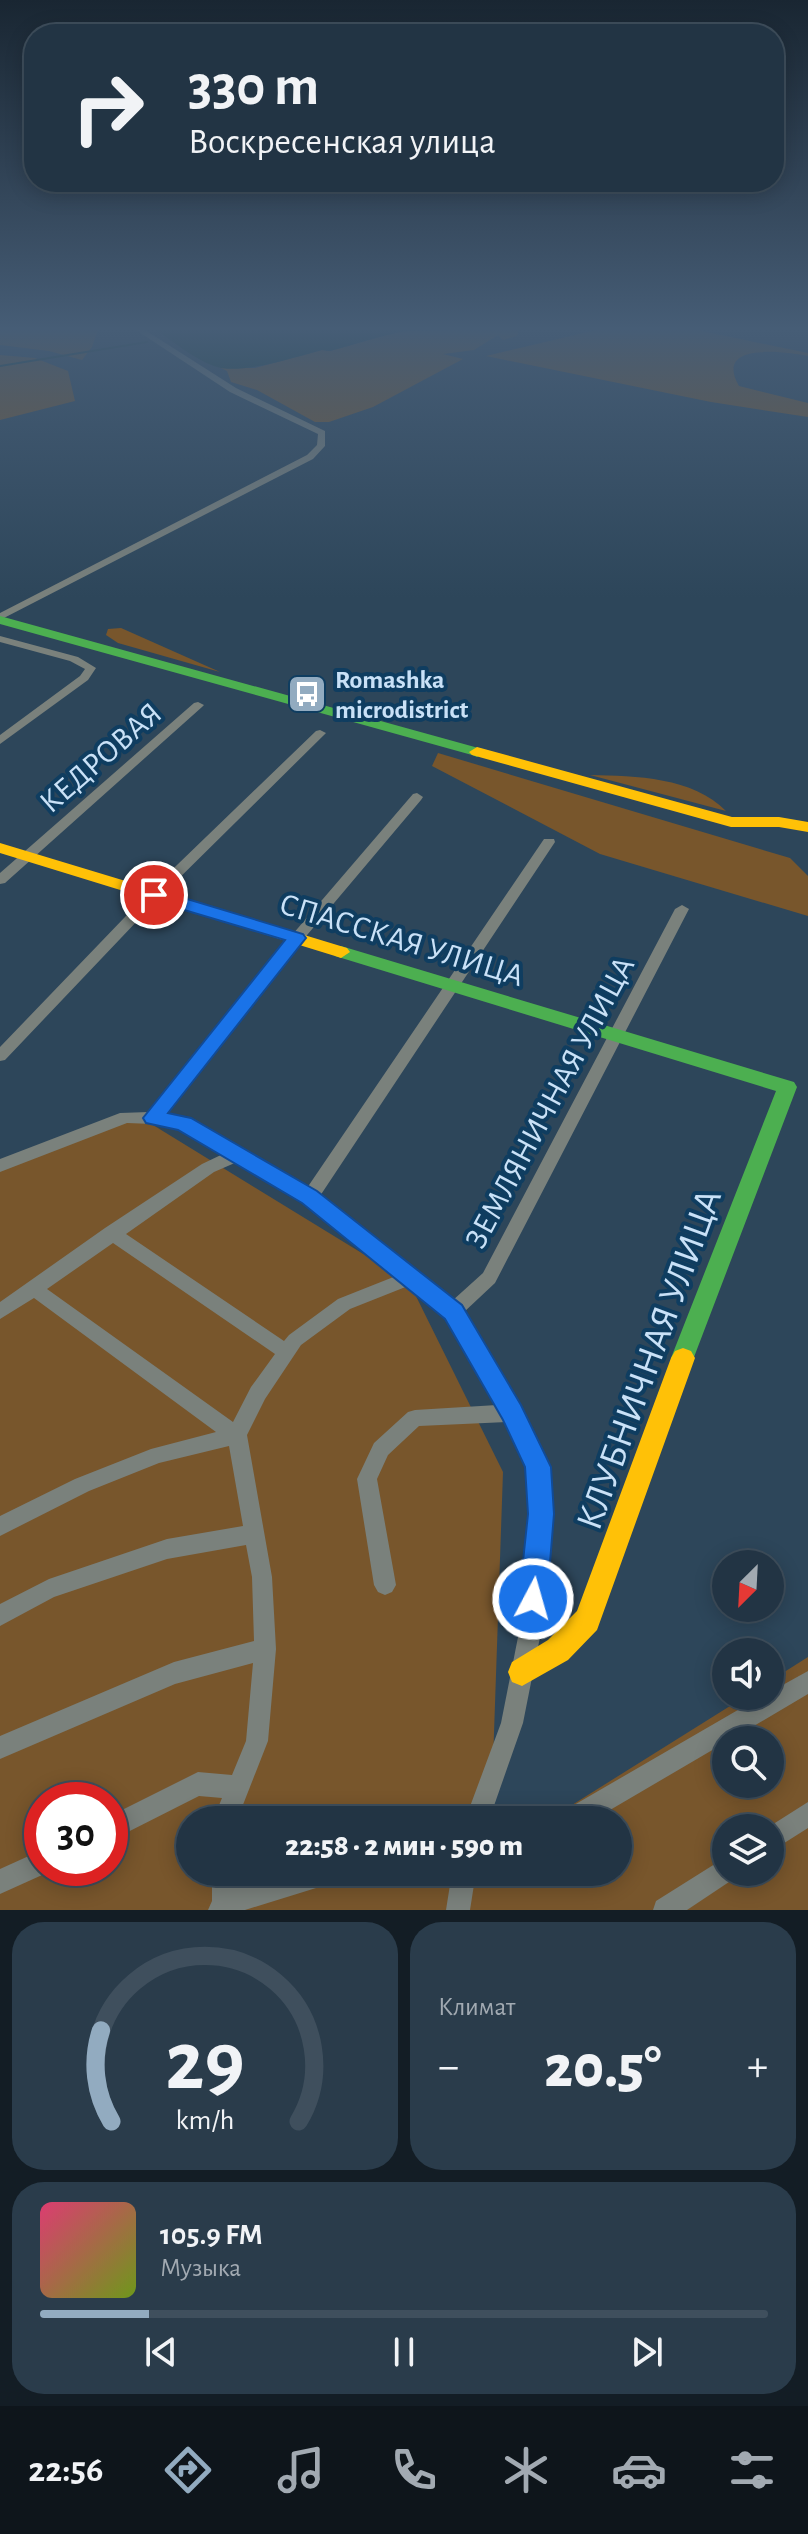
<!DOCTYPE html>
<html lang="ru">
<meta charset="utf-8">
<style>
body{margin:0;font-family:"Alegreya Sans",sans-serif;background:#2a3c4b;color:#f1f3f6;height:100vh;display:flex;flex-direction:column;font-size:30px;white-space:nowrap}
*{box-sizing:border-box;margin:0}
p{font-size:26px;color:#a2aab2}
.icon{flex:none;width:44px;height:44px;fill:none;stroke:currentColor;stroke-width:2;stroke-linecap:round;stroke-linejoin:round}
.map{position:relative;height:1910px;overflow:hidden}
.sheet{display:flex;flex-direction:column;gap:12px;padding:12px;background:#131d25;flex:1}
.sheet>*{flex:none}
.guide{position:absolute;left:24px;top:24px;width:760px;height:168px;border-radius:32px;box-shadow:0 4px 20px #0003,0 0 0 2px #3f4f5d;background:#223444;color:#f1f3f6;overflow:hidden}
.needle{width:52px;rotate:204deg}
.buttons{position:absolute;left:712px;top:1550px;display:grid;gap:16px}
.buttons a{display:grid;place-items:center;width:72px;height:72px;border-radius:50%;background:#223444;box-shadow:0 4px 20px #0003,0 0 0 2px #3f4f5d;font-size:40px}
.speed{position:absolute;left:24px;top:1782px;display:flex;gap:16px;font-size:40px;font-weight:700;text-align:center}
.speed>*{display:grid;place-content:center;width:104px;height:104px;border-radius:50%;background:#223444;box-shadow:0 4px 20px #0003,0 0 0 2px #3f4f5d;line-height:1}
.speed .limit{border:12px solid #d22;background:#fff;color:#111}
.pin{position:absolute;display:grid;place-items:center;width:68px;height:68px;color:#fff;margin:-34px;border:4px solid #fff;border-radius:50%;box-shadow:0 2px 8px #0007}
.me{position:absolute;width:88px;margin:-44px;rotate:6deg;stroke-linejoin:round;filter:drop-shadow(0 0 6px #0008)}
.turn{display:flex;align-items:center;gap:28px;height:168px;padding:0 32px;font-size:36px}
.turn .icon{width:104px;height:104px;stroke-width:2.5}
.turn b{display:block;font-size:56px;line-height:68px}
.big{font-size:60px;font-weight:800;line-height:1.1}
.sheet .card{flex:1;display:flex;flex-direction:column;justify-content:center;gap:12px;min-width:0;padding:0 28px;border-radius:32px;background:#2a3c4b}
.sheet .dial{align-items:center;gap:0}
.dial svg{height:208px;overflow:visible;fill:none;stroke:#3f4f5d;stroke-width:7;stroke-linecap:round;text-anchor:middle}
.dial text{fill:#f1f3f6;stroke:none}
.song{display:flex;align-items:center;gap:24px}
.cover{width:96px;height:96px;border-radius:12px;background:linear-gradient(135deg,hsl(340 70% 55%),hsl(80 70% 35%))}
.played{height:8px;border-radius:4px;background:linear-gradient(90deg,#92abc0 15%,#3f4f5d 15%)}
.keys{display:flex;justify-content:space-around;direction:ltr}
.heat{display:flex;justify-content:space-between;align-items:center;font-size:44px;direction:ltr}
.sheet .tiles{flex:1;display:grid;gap:12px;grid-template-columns:1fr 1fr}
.card:last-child{grid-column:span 2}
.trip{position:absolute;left:176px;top:1806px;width:456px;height:80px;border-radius:40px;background:#223444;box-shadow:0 4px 20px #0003,0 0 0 2px #3f4f5d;font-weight:800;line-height:80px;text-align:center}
.tabs{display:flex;height:128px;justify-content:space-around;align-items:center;background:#0e151b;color:#a2aab2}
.tabs .icon{width:56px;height:56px}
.tabs .on{color:#92abc0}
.tabs b{font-size:36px;color:#f1f3f6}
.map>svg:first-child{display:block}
.green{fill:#78562c;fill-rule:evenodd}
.water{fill:#0f3c3a}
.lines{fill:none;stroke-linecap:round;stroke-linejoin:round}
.stream{stroke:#0f3c3a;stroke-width:2}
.street{fill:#7a817c;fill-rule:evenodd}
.fast{fill:#4caf50;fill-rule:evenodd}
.slow{fill:#ffc107;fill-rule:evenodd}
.route{fill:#1a73e8;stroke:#114b97;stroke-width:2}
.labels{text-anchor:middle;stroke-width:8;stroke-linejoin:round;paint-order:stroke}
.far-poi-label{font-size:26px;font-weight:bold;fill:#c9e1f7;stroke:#0f3d60;text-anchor:start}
.street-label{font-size:32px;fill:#c9e1f7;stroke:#0f3d60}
.near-street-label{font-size:38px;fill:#c9e1f7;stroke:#0f3d60}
</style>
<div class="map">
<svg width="808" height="1910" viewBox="0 0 808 1910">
<rect width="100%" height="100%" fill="#2d465a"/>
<path class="green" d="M0 330H98L92 347 82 360 49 351 0 345Z
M519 330 517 336 503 340 498 335 474 350 443 354 463 359 373 407 329 422H315L257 390 231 382 227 371 221 368H255L322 350 330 351 401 331Z
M596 330H697L808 353V356C786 352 713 341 739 386L808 403V417L711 402 486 356Z
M0 355 35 358 68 371 75 401 0 420Z
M121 628 220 672 118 643 106 635 108 629Z
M438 753 790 858 808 876V916L600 854 432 766Z
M590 775C636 776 693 777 726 811Z
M140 1117 409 1282 503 1472 491 1820H190V1872H618V1820H548L746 1696H770V1681L808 1657V1910H0V1165ZM726 1740H770V1784H726ZM42 1800H110V1868H42ZM726 1828H770V1872H726Z"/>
<path class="water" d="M156 330H422C389 331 362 343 330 351L322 350C295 357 239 376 214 366 194 359 174 342 156 330Z"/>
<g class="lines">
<path class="stream" d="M0 366 147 342"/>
<path class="street" d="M136 330H145L236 388 325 431V446L313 459 0 620V613L307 455 317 445 318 434 230 392Z
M0 636 78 657 96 668 88 680 0 744V735L80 676 85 669 70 661 0 642Z
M198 702 204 705 202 707 5 883 0 884V873L194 703Z
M320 730 326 733 324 735 159 898 5 1060 0 1061V1047L149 892 316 731Z
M417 793 423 797 421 800 302 941 165 1114 190 1120 307 1188 544 839H554L555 842 320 1196 413 1270 419 1272 422 1277 452 1301 483 1273 675 909 682 905 689 909 495 1283 463 1313 519 1407 548 1467 551 1514 542 1627 523 1723 489 1820H465L501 1723 520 1627 531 1514 528 1467 507 1422 419 1426 388 1455 377 1479 396 1585 392 1592 385 1595 378 1592 374 1585 357 1479 374 1443 408 1412 415 1410 497 1405 447 1317 408 1286 350 1309 301 1345 265 1399 247 1435 272 1577 276 1649 268 1741 237 1820H213L222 1798 199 1796 110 1841V1816L198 1772 232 1775 246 1741 253 1663 175 1684 0 1759V1736L174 1662 254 1641 252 1577 246 1545 167 1559 54 1597 0 1626V1604L49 1579 167 1539 243 1526 229 1446 159 1463 89 1491 0 1536V1516L75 1479 151 1449 216 1432 34 1298 0 1319V1302L105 1228 202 1164 223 1154 180 1129 153 1124 127 1123 0 1172V1159L120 1113 149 1112 292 935 413 794ZM237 1162 304 1202 396 1276 338 1299 289 1335 284 1341 126 1234 214 1172ZM113 1243 275 1354 251 1387 233 1422 47 1289Z
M808 1671V1694L730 1740H726V1742L593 1820H558L562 1812 762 1696H770V1692Z
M808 1802V1828L770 1852V1828H767Z
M42 1850V1868H52L51 1871 0 1894V1869Z
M726 1857V1872H737L735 1878 687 1910H653L656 1901Z
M212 1872H236V1888L289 1872H341L338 1881 329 1884 245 1910H208L212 1901Z
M452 1872H476L470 1910H446Z"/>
<path class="fast" d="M0 616 482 749 485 752 477 757 472 755 0 624Z
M341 946 794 1082 797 1087 691 1365 683 1368 675 1365 671 1358 776 1091 335 956 332 952 335 948Z"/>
<path class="slow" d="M477 747 732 817H779L808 822V832L779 827H731L472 755 469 752Z
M0 843 347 948 350 952 341 958 335 956 0 853Z
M683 1348 691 1351 695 1358 597 1630 568 1660 522 1686 512 1682 508 1672 512 1662 548 1640 577 1611 671 1358 675 1351Z"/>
</g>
<linearGradient id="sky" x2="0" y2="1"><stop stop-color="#192632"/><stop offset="0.55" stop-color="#465d76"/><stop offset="1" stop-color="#465d76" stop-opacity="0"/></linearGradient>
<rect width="808" height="598" fill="url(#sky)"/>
<path class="route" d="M154 889 303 934 306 938 168 1113 191 1118 317 1191 462 1305 521 1405 551 1467 554 1514 547 1599 543 1608 533 1612 523 1608 519 1599 528 1514 525 1467 503 1420 445 1319 302 1203 178 1130 146 1123 143 1118 285 940 147 899 145 895 147 891Z"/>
<defs>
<symbol id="bus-square" viewBox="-11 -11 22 22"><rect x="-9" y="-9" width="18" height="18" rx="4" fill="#92abc0" stroke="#0f3d60"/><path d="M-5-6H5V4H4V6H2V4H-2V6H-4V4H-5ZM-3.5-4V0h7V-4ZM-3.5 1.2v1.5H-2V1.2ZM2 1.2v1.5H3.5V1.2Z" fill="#fff"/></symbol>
</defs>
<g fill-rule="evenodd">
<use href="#bus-square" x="285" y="672" width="44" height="44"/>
</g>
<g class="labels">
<g class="far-poi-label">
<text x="335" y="688">Romashka<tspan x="335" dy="30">microdistrict</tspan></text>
</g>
<g class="street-label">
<text transform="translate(100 757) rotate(-41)" y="11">КЕДРОВАЯ</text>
<text transform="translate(402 939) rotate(17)" y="11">СПАССКАЯ УЛИЦА</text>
<text transform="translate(549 1102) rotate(-62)" y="11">ЗЕМЛЯНИЧНАЯ УЛИЦА</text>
</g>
<g class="near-street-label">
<text transform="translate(648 1359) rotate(-70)" y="13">КЛУБНИЧНАЯ УЛИЦА</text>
</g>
</g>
</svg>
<div class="buttons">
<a><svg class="needle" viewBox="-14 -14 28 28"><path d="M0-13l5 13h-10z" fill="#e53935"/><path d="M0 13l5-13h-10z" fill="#a2aab2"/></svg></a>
<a><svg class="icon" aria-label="sound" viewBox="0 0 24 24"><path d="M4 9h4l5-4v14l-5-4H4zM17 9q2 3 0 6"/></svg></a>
<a><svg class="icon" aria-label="search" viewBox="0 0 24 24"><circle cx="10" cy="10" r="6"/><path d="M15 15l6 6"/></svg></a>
<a><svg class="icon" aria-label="layers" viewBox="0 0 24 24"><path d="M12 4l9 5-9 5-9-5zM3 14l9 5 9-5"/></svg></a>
</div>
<div class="speed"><div class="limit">30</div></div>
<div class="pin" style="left:154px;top:895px;background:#d93025"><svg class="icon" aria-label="arrive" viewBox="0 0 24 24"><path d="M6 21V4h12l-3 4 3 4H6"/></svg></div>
<svg class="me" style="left:533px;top:1599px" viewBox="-20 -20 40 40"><circle r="17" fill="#1a73e8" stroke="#fff" stroke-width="3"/><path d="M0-11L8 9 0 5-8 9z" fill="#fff"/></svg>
<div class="trip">22:58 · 2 мин · 590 m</div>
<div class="guide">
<div class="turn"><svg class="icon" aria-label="right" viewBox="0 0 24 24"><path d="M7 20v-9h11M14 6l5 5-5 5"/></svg><div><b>330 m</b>Воскресенская улица</div></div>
</div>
</div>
<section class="sheet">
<div class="tiles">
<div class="card dial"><svg viewBox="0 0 100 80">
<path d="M14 69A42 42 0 1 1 86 69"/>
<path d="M14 69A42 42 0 0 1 10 34" stroke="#92abc0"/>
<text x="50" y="56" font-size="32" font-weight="700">29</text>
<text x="50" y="72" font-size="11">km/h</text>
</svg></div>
<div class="card"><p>Климат</p>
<div class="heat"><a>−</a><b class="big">20.5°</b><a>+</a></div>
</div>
<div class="card">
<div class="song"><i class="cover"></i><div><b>105.9 FM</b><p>Музыка</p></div></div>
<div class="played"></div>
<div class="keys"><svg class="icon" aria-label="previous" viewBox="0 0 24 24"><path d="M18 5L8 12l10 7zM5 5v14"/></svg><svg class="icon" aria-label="pause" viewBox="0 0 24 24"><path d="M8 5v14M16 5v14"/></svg><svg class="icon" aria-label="next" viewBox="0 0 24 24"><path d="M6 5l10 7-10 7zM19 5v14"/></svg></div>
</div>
</div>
</section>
<nav class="tabs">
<b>22:56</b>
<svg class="icon on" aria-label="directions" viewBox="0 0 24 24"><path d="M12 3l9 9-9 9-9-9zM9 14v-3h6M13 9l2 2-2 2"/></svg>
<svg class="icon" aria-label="music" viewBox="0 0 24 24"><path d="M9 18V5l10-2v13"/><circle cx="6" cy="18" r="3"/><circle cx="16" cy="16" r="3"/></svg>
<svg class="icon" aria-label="phone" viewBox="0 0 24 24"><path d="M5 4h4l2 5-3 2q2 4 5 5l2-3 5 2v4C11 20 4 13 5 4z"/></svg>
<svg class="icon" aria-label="climate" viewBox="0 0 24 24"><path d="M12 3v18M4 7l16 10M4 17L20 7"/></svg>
<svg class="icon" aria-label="car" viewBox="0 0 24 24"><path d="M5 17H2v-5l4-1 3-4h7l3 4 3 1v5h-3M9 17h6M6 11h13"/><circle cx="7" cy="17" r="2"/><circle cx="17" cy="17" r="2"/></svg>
<svg class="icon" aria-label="filters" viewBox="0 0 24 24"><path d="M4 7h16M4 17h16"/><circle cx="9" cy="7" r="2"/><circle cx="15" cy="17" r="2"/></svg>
</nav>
